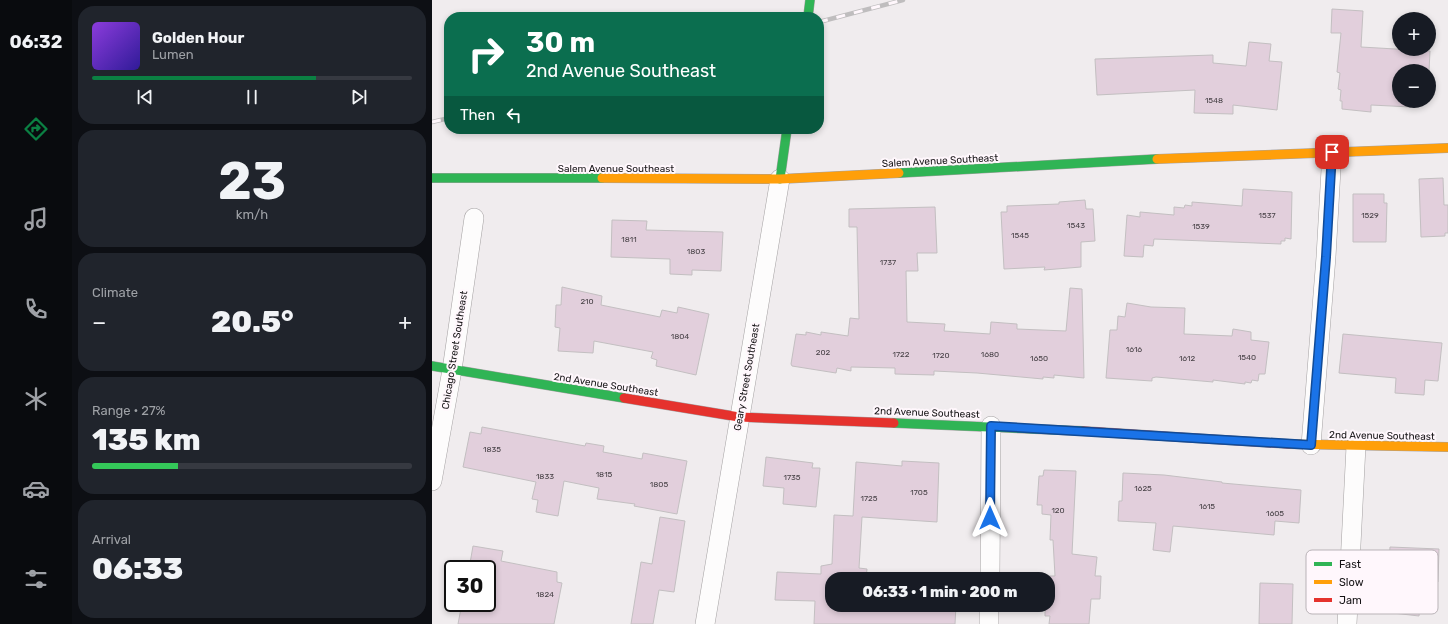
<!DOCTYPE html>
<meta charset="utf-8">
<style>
body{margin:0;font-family:Rubik,sans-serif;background:#20242c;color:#f1f3f6;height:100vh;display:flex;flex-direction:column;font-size:15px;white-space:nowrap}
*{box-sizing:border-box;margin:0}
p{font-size:13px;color:#9ea1a6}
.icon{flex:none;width:22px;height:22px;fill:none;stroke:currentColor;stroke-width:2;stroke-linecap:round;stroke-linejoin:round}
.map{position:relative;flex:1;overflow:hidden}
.side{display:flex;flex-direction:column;gap:6px;padding:6px;background:#0d0f14;width:360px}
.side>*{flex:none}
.hud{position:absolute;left:12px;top:12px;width:380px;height:122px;border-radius:16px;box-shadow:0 2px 6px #0003;background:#0b6e4f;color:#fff;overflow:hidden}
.fabs{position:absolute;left:960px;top:12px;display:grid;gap:8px}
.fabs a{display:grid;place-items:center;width:44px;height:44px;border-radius:50%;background:#171b24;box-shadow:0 2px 6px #0003;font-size:20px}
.speed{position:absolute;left:12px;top:560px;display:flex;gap:8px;font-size:20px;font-weight:700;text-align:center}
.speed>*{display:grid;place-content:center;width:52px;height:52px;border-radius:50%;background:#171b24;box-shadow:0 2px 6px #0003;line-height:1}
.speed .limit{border:2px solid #111;border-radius:6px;background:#fff;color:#111}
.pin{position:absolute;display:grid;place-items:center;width:34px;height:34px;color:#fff;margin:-17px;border-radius:8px;box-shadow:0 2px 6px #0006}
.me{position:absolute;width:44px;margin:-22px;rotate:0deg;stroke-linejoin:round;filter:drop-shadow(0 0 3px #0008)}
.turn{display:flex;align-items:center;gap:14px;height:84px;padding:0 16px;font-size:18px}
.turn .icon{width:52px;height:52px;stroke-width:2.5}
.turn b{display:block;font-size:28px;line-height:34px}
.then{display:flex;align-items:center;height:38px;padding:0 16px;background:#0003;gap:8px;font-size:15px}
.big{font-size:30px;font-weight:800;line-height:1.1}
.side .card{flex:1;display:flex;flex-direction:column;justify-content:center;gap:6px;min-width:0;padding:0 14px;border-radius:16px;background:#20242c}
.side .dial{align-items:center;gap:0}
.dial b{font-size:52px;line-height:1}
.song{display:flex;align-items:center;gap:12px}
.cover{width:48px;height:48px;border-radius:6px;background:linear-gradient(135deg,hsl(270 70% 55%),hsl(250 70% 35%))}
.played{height:4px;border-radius:2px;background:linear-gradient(90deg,#0b8043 70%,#363941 70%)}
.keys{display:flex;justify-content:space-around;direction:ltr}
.heat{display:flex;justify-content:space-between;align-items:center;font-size:22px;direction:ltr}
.charge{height:6px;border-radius:3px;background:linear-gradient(90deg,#34c759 27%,#363941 0)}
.trip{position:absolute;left:393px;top:572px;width:230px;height:40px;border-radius:16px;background:#171b24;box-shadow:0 2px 6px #0003;font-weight:800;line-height:40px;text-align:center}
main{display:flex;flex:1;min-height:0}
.tab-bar{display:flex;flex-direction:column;width:72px;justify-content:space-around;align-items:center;background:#090b0e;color:#9ea1a6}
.tab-bar .icon{width:28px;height:28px}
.tab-bar .selected{color:#0b8043}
.tab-bar b{font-size:18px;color:#f1f3f6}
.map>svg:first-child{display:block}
.building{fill:#e2cfdc;stroke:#c3bfc1}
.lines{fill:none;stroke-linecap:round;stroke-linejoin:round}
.street-casing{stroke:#a4a1a2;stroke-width:20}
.fast-casing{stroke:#a4a1a2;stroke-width:10}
.slow-casing{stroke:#a4a1a2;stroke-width:10}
.jam-casing{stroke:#a4a1a2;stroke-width:10}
.street{stroke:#fdfcfc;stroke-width:19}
.fast{stroke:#30b455;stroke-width:9}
.slow{stroke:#ff9f0a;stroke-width:9}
.jam{stroke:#e5322d;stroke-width:9}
.rail-casing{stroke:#bfbdbe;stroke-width:4.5}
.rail{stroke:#fff7fc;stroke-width:3;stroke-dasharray:9;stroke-linecap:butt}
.route-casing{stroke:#114b97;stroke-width:10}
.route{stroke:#1a73e8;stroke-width:7}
.labels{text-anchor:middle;stroke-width:4;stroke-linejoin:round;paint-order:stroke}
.number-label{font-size:8px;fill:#484247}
.street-label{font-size:10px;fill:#151315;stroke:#fff7fc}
.key{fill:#fff7fc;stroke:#b9b3b7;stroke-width:1}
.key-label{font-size:11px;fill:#151315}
</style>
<main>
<nav class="tab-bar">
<b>06:32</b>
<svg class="icon selected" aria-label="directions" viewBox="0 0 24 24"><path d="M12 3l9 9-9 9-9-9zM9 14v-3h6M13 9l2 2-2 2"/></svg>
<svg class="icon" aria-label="music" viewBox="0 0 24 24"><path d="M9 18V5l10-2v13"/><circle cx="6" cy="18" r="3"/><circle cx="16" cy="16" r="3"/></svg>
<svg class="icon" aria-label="phone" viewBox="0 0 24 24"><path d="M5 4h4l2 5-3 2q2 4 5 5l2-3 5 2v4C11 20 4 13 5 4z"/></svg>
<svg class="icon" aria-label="climate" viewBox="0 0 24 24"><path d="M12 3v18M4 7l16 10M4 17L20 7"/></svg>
<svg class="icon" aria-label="car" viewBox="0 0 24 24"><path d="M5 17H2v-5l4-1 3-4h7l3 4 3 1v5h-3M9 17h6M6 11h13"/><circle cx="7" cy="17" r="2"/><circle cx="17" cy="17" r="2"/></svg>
<svg class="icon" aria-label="filters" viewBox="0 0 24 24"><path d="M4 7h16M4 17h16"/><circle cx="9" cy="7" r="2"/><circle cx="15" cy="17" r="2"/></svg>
</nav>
<section class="side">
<div class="card">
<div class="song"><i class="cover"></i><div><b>Golden Hour</b><p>Lumen</p></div></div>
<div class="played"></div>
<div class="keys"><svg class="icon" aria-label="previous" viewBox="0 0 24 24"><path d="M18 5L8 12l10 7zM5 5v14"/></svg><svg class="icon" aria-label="pause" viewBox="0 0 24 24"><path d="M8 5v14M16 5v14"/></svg><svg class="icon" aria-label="next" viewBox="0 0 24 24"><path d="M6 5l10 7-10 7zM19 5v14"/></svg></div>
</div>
<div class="card dial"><b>23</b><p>km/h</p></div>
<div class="card"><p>Climate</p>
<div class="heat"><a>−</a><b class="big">20.5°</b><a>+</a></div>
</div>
<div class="card"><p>Range · 27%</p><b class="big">135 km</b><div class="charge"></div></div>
<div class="card"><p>Arrival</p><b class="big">06:33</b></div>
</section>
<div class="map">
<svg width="1016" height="624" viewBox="0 0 1016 624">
<rect width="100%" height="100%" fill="#f0ecee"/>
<path class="building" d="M900 9 931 11 929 47 998 51 997 71H967V101H980L979 107 939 105V112L910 109V101H908L909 90 906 89 908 73 905 72 909 33H899Z
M817 42 839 44 837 61 850 62 845 110 801 105V114L762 113 763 90 665 95 663 59 781 55V63L814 66Z
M1011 178 1012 205H1016V233H1013V236L989 237 987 179Z
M811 189 860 192 859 239 853 238V241H849V244L722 239 721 246 712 245 711 257 692 256 695 215 708 217V212L742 215V207L752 208 753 205 760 206V202L810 206Z
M921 194H952V203H955L954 242H921Z
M653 200 654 209H661L663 241 649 242V267L612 270 613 267 572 269 569 212H575V206L627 204V202Z
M503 207 505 253H485L486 271H474L475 322 513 324 512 331 558 334 559 322 585 324V329L634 331 638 288 650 289 652 378 622 375V378L611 377V379L545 373 502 371V375L463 374V368L419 367V371L405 368 404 373 360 366 359 364 364 334 374 335V332L389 335V332L416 336 418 318 427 319 425 227H417V209Z
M180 220 215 221 214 230 291 232 289 271 260 270V275L238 274V259L179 257Z
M130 287 170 296 169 305 228 317 230 310 245 313 246 307 277 314 264 375 224 366 225 360 219 358 221 352 162 341 161 353 126 351 128 328 123 327 124 305H129Z
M695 303 719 307 753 308 752 334 800 336 801 329 819 332V340L837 342 833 374H827L826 381 820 380 819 383 813 382V384L781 380V382L724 377 720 378V381L674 378 678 330H685L686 316 693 317Z
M911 334 1010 343 1006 381 993 380 992 395 963 393 964 378 907 373Z
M50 427 153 446 154 443 172 446 171 452 210 459 211 453 255 461 245 514 202 506 203 504 165 499 167 488 132 481 126 516 104 512 106 500 100 499 104 482 31 467 38 432 49 434Z
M334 457 381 463 380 468H388L384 507 351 504 352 488 331 486Z
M470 461 507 463 505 522 430 517 427 568 435 569 434 579H400V605H524L523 624H382L383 601 343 600 345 572 389 574V566L400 564 402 515 421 516 424 462 470 466Z
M612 470 644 471 640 554 665 557 663 576H669L668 599H659L657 624H617L618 616H613V605H616V576H623L621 540H618L619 515 610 514V505H605L607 476H611Z
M691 473 732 475 790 482V483L869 490 867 523 843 521 842 535 741 526 738 552 721 550 724 523 686 521 687 501H690Z
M228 517 253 521 242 592 227 590 221 624H199L209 562 220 564Z
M41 546 71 551 69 561 125 572V582L130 583 122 624H26L30 603H55V569H37Z
M958 547 1007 549 1006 582H996L994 598H989L987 616 961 613 964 581 951 580 952 563H957Z
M828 583 861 584 860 624H827Z"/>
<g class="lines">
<defs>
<path id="street" d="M879 445 894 257 900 152
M0 481 20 370 42 218
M558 579 559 426
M273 624 348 179
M557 624V605
M915 624 924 446"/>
<path id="fast" d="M376 17 378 0
M467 173 725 159
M0 178H170
M348 179 355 129
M0 366 192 398
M462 423 651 431"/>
<path id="slow" d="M725 159 1016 148
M170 178 348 179 467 173
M857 444 1016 447"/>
<path id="jam" d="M192 398 307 417 462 423
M651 431 857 444"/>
</defs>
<use href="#street" class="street-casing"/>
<use href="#fast" class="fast-casing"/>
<use href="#slow" class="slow-casing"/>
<use href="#jam" class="jam-casing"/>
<use href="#street" class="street"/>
<use href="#fast" class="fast"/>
<use href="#slow" class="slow"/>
<use href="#jam" class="jam"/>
<defs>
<path id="rail" d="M387 22 471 0
M0 122 17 118"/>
</defs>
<use href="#rail" class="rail-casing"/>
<use href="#rail" class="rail"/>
</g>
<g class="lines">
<defs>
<path id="route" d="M558 518 559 426 879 445 894 257 900 152"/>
</defs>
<use href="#route" class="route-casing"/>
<use href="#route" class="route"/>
</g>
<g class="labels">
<g class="number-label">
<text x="782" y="103">1548</text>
<text x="835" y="218">1537</text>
<text x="938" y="218">1529</text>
<text x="644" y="228">1543</text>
<text x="769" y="229">1539</text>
<text x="588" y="238">1545</text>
<text x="197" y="242">1811</text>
<text x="264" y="254">1803</text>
<text x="456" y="265">1737</text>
<text x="155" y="304">210</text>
<text x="248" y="339">1804</text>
<text x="702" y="352">1616</text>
<text x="391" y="355">202</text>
<text x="469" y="357">1722</text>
<text x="558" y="357">1680</text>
<text x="509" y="358">1720</text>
<text x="815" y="360">1540</text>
<text x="607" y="361">1650</text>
<text x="755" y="361">1612</text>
<text x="60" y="452">1835</text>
<text x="172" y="477">1815</text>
<text x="113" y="479">1833</text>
<text x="360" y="480">1735</text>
<text x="227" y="487">1805</text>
<text x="711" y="491">1625</text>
<text x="487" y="495">1705</text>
<text x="437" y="501">1725</text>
<text x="775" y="509">1615</text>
<text x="626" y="513">120</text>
<text x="843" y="516">1605</text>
<text x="113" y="597">1824</text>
</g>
<g class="street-label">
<text transform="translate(508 160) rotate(-3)" y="4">Salem Avenue Southeast</text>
<text x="184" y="172">Salem Avenue Southeast</text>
<text transform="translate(22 350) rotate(-81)" y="4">Chicago Street Southeast</text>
<text transform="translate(314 377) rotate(-80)" y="4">Geary Street Southeast</text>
<text transform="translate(174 384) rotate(9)" y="4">2nd Avenue Southeast</text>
<text transform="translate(495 412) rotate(2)" y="4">2nd Avenue Southeast</text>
<text transform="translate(950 435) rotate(1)" y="4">2nd Avenue Southeast</text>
</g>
</g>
<rect x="874" y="550" width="132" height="64" rx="6" class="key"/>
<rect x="882" y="562" width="18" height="4" fill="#30b455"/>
<rect x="882" y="580" width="18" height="4" fill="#ff9f0a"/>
<rect x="882" y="598" width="18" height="4" fill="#e5322d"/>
<g class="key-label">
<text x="907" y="568">Fast</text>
<text x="907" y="586">Slow</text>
<text x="907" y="604">Jam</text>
</g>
</svg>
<div class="fabs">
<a>+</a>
<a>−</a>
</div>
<div class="speed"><div class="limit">30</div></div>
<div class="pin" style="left:900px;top:152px;background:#d93025"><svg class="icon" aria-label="arrive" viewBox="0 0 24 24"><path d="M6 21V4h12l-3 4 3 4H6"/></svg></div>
<svg class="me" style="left:558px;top:518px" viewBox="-20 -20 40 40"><path d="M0-17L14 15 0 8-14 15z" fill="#1a73e8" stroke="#fff" stroke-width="4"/></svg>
<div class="trip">06:33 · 1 min · 200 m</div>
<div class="hud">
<div class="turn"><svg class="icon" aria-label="right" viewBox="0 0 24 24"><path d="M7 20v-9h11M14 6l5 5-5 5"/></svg><div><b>30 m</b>2nd Avenue Southeast</div></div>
<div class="then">Then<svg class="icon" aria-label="left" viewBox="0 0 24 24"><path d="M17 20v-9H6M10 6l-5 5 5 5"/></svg></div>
</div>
</div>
</main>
